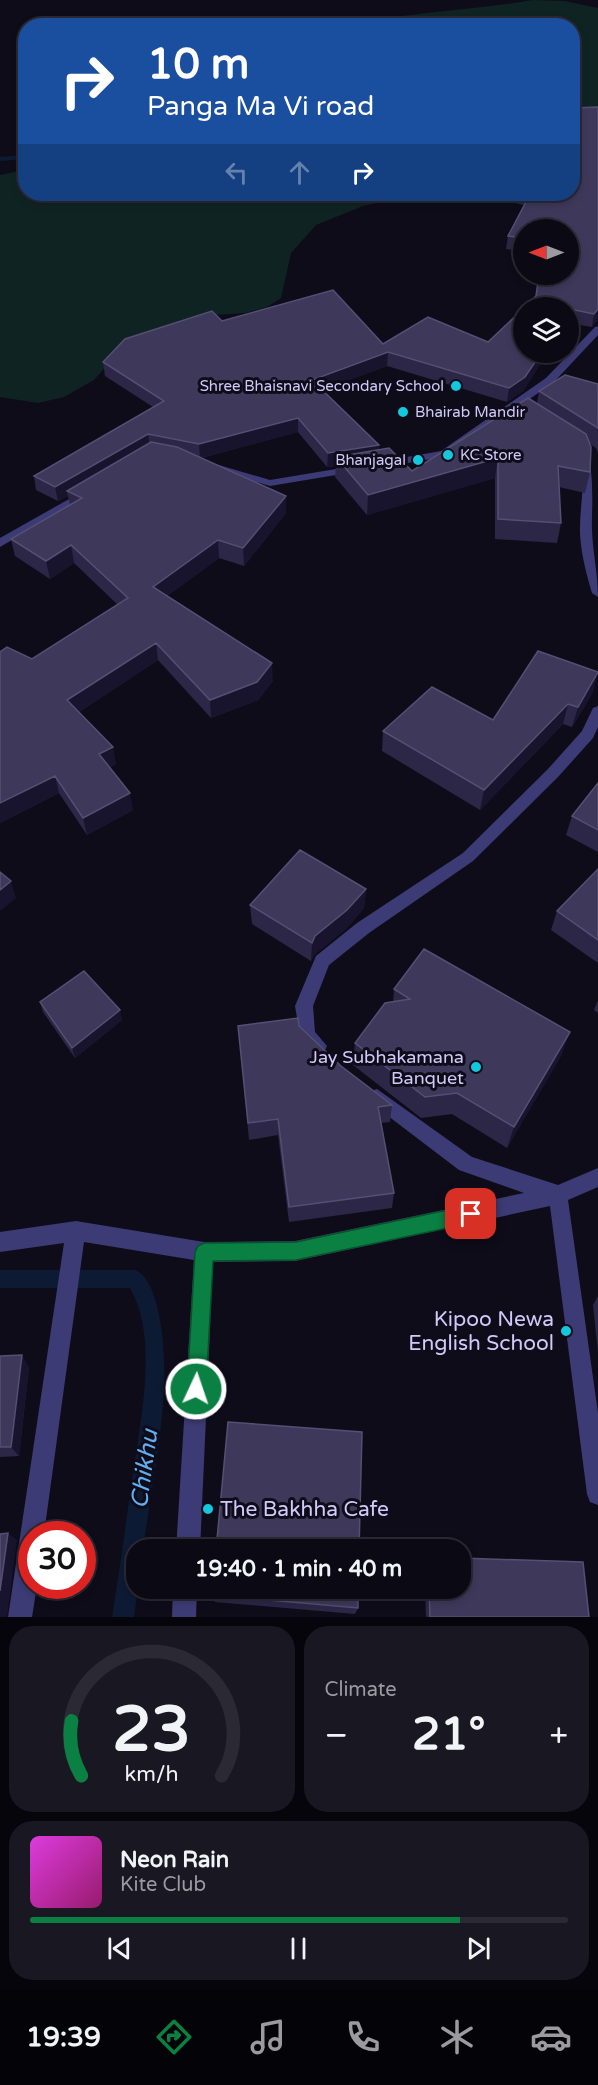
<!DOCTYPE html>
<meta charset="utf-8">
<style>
body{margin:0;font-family:"Varela Round",sans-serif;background:#191722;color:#f1f3f6;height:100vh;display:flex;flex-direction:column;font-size:22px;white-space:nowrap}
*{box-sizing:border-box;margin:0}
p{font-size:20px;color:#9a9aa0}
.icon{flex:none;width:33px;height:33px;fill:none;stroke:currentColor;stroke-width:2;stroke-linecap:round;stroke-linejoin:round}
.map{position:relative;height:1617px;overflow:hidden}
.side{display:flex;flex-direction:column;gap:9px;padding:9px;background:#06050b;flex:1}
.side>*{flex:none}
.hud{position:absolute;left:18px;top:18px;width:562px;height:183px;border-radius:24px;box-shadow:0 3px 9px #0003,0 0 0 2px #2b2a34;background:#1a4fa0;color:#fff;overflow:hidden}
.needle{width:39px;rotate:270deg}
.buttons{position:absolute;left:513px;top:219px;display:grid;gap:12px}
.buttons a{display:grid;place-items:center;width:66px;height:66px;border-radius:50%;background:#0b0914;box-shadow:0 3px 9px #0003,0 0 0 2px #2b2a34;font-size:30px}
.speed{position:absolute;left:18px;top:1521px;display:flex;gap:12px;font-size:30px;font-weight:700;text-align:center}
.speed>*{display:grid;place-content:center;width:78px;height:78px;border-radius:50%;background:#0b0914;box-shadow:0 3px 9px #0003,0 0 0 2px #2b2a34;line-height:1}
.speed .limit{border:9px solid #d22;background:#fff;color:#111}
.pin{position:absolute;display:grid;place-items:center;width:51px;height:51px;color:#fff;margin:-26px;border-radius:12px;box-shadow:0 3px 9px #0006}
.me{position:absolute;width:66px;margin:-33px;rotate:3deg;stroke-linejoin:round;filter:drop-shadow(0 0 4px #0008)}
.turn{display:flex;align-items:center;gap:21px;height:126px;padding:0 30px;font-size:27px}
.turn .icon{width:78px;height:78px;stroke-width:2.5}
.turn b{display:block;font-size:42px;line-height:51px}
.lanes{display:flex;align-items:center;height:57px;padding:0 30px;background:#0003;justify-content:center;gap:30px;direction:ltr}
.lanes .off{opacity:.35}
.big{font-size:45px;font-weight:700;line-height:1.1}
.side .widget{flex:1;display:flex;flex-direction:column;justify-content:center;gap:9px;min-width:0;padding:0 21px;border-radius:24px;background:#191722}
.side .dial{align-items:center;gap:0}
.dial svg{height:156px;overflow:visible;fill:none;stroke:#2b2a34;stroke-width:7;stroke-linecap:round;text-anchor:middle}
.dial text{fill:#f1f3f6;stroke:none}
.song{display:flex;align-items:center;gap:18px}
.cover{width:72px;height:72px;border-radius:9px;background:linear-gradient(135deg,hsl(300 70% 55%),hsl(320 70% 35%))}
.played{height:6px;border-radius:3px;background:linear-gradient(90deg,#0b8043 80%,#2b2a34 80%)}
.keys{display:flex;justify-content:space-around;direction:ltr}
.heat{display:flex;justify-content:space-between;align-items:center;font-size:33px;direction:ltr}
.side .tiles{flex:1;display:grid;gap:9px;grid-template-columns:1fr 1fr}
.widget:last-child{grid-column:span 2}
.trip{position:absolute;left:126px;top:1539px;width:345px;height:60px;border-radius:24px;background:#0b0914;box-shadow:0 3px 9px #0003,0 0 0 2px #2b2a34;font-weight:700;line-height:60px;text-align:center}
.dock{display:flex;height:96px;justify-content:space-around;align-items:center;background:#040408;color:#9a9aa0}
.dock .icon{width:42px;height:42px}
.dock .current{color:#0b8043}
.dock b{font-size:27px;color:#f1f3f6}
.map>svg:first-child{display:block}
.green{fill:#102323}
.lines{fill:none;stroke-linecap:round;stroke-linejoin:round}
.stream{fill:#0c1a33;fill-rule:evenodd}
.minor{fill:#3d3b75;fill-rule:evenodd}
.wall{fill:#2c2647}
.shaded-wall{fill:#19142d}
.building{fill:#3e385a;stroke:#554f73;stroke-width:1.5}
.route{fill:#0b8043;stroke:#07532c;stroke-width:1.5}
.poi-dot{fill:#13c8dd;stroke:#0f0c1a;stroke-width:2}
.labels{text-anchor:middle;stroke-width:6;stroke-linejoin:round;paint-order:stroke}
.far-poi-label{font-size:15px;fill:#d0cafa;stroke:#0f0c1a;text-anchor:end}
.poi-label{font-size:18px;fill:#d0cafa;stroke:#0f0c1a;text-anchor:end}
.near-poi-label{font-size:21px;fill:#d0cafa;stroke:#0f0c1a;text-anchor:end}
.near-water-label{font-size:24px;font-style:italic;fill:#61aef1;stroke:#0f0c1a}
</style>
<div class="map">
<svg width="598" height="1617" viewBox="0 0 598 1617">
<rect width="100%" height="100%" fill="#0f0c1a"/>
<path class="green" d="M533 0 564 1 598 8V117H573V26H344C407 12 470 11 533 0Z
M25 170 26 194H405L407 201 400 198 363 206 316 225 291 253 281 298 267 307 245 313 198 316 124 346 94 380 64 397 38 403 0 397V175Z"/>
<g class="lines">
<path class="stream" d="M317 22 320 24 319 26H312Z
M26 155V159L0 161V157Z
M0 1270H135C163 1281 166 1363 164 1390 161 1443 150 1497 143 1550H136L138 1588 134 1617H112C119 1573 125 1530 131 1486 139 1429 160 1339 130 1288H0Z"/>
<path class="minor" d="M598 326V335L554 382 448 456 384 467 378 464 384 461 441 451 546 378 595 327Z
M576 439C598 449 591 508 592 531 593 554 598 575 598 597L592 593C586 573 581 553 580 533 579 500 591 471 571 442Z
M205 461 270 480 354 466 360 469 354 472 270 486 201 466V462Z
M85 490 91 493 89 495 0 547V538Z
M598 706V727L593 738 558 777 473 861 369 933 329 965 313 1006 315 1032 327 1046 324 1052 318 1054 301 1042 295 1006 316 956 357 923 463 853 548 769 582 731 593 708Z
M377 1089 472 1157 558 1185 598 1168V1187L568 1200 598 1413V1505L590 1502 587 1494 550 1206 295 1261 213 1262 200 1550H176L194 1260 84 1242 44 1534H32V1586H37L32 1617H8L64 1243 0 1252V1232L76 1221 204 1242 295 1241 524 1193 459 1170 371 1103 368 1097 371 1091Z
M173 1588H197L196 1617H172Z"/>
</g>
<path class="wall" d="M598 107V320L592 327 568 323V308L536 296 568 230H524V252L506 249 508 236 524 205 493 198V194H573Z
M222 321 383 344 488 342 524 352H548L523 391 507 402 387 366 322 390 379 445V450L412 471 537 403 539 391 598 384V453L596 448 590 444V472L585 493 559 487 561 523 557 543 495 539V478L367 515 335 477 336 466 327 467 298 432 201 458 286 513 244 566 219 558 167 596 273 681 258 700 211 718 158 660 79 712 116 764 110 767 133 810 87 835 59 793 0 823 32 659 118 605 74 563 50 579 15 556 11 539 70 505 68 496 58 501 36 490 34 476 153 407 105 376 103 362Z
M593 692 572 727 563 724 480 810 382 751 383 731 493 720Z
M598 783V852L566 835 572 816Z
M598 869V963L551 930 557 911Z
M366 889 364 908 346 929 315 954 311 961 252 924 250 905Z
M394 989 562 1054 507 1148 452 1114 421 1118 353 1065 355 1043 393 1002Z
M598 1000V1013L594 1010Z
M40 1002 122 1020 75 1058 43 1012Z
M238 1026H299L341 1066 392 1105 390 1122 381 1123 394 1193 392 1208 289 1222 278 1135 249 1140Z
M598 1296V1353L593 1305Z
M0 1356 29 1367 19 1456 0 1457Z
M425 1588H460L589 1617H426Z
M211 1595 358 1608 355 1614 215 1602Z"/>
<path class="shaded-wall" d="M598 309V320L592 327 594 314Z
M388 352 387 366 312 394V380Z
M542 352H548L523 391 507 402 509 388Z
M298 418V432L200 458 199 444Z
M148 434 150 448 67 491 68 496 58 501 55 487Z
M379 445 378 459 336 457V466L327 467 328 453Z
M498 458 495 478 367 515 368 495Z
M286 496V513L244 566 243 548Z
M218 540 219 558 156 604 153 587Z
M71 545 74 563 50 579 46 561Z
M156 643 158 660 71 717 67 700Z
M272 663 273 681 258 700 211 718 210 700Z
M598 672 593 692 572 727 578 707Z
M568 704 563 724 480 810 484 790Z
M113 747 116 764 103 771 99 754Z
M55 776 59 793 0 823V803Z
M130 793 133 810 87 835 83 818Z
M11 881 16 898 0 911V890Z
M366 889 364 908 346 929 315 954 311 961 312 943 315 936Z
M120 1010 122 1020 75 1058 72 1048Z
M570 1032 562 1054 507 1148 514 1127Z
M22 1355 29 1367 19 1456 11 1447Z
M8 1533 17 1540 7 1617H0V1591Z"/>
<path class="building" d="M598 107V309L594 314 570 309 568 312V308H524L536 296 539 274H568V230H524V238L508 236 527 200 533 194H532H573V108Z
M333 290 383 344 428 317 488 342 524 308V352H542L525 377 509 388 388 352 312 380 379 445 328 453 298 418 199 444 148 434 55 487 34 476 164 401 103 362 125 339 212 311 222 321Z
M565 375 598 384V428L539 391Z
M528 398 586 434 591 447 590 472 558 466 561 523 498 519V458L368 495 336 457 389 448 412 471Z
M151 442 177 447 286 496 243 548 218 540 153 587 272 663 257 682 210 700 156 643 67 700 113 747 99 754 130 793 83 818 55 776 0 803V652L7 647 32 659 128 598 71 545 46 561 11 539 82 498 67 491Z
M538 651 598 672 578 707 568 704 484 790 383 731 432 687 493 720Z
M598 783V830L572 816Z
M300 850 366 889 347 910 315 936 312 943 250 905Z
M598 869V940L557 911Z
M0 872 11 881 0 890Z
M424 949 570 1032 514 1127 457 1093 425 1097 355 1043 385 1003 410 999 394 989Z
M84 971 120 1010 72 1048 40 1002Z
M298 1018 299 1026 341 1066 392 1105 378 1107 394 1193 289 1207 278 1119 248 1123 238 1026Z
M22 1355 11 1447H0V1356Z
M228 1422 362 1432 359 1550H216Z
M8 1533 0 1591V1534Z
M460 1558 583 1562 589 1617H430L429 1588H460Z
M212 1588H358V1608L211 1595Z"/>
<path class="route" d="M471 1205 477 1208 480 1214 477 1220 471 1223 296 1260 213 1261 206 1389 203 1396 196 1399 189 1396 187 1389 195 1252 198 1246 204 1243 296 1242Z"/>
<g class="poi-dot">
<circle cx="456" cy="386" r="6"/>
<circle cx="403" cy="412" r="6"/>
<circle cx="448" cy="455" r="6"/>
<circle cx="418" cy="460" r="6"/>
<circle cx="476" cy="1067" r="6"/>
<circle cx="566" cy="1331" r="6"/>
<circle cx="208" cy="1509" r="6"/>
</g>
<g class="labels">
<g class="far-poi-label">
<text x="444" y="391">Shree Bhaisnavi Secondary School</text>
<text x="415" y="417" text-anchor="start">Bhairab Mandir</text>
<text x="460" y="460" text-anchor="start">KC Store</text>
<text x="406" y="465">Bhanjagal</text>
</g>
<g class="poi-label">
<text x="464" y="1063">Jay Subhakamana<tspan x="464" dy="21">Banquet</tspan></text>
</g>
<g class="near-poi-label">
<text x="554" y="1326">Kipoo Newa<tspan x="554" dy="24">English School</tspan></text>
<text x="220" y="1516" text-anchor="start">The Bakhha Cafe</text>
</g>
<g class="near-water-label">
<text transform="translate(144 1469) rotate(-82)" y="8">Chikhu</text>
</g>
</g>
</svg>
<div class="buttons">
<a><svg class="needle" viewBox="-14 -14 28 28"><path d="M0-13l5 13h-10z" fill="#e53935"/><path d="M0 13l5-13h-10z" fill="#9a9aa0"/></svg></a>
<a><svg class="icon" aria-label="layers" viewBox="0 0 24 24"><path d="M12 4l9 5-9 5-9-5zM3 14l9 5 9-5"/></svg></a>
</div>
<div class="speed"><div class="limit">30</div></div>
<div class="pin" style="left:471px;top:1214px;background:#d93025"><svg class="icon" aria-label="arrive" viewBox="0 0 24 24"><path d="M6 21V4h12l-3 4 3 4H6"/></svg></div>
<svg class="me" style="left:196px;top:1389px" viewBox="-20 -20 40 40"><circle r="17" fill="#0b8043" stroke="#fff" stroke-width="3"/><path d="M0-11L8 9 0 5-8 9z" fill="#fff"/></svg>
<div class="trip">19:40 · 1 min · 40 m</div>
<div class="hud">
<div class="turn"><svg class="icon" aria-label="right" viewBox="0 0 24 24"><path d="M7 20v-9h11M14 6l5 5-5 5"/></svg><div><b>10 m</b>Panga Ma Vi road</div></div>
<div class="lanes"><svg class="icon off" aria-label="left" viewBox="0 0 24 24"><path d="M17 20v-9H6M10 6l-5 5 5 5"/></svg><svg class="icon off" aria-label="ahead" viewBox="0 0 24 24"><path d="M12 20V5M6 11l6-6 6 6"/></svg><svg class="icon" aria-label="right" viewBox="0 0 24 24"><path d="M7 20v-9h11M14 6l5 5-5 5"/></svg></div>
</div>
</div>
<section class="side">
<div class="tiles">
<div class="widget dial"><svg viewBox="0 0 100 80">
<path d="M14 69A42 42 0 1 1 86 69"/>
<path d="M14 69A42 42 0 0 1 9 41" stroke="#0b8043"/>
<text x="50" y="56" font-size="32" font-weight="700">23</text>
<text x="50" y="72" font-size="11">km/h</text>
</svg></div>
<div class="widget"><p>Climate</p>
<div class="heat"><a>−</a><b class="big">21°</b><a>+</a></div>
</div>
<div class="widget">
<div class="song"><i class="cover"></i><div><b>Neon Rain</b><p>Kite Club</p></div></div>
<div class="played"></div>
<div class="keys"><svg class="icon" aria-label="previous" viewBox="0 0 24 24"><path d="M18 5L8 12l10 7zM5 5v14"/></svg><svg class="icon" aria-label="pause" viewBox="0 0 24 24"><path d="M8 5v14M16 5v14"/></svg><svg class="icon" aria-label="next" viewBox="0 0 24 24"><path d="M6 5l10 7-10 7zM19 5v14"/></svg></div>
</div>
</div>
</section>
<nav class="dock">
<b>19:39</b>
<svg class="icon current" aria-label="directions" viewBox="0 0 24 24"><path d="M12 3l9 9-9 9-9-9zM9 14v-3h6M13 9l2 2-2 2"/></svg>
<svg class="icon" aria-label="music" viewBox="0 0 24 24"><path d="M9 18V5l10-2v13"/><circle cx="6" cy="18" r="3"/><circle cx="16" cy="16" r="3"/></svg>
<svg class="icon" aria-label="phone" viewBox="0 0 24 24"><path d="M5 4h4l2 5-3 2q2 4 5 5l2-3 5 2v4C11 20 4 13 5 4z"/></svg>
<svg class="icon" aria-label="climate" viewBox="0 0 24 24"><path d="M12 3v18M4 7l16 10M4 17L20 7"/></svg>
<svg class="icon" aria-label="car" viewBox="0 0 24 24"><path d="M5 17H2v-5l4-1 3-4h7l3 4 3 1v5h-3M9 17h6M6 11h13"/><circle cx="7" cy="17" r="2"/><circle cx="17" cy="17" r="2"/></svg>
</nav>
